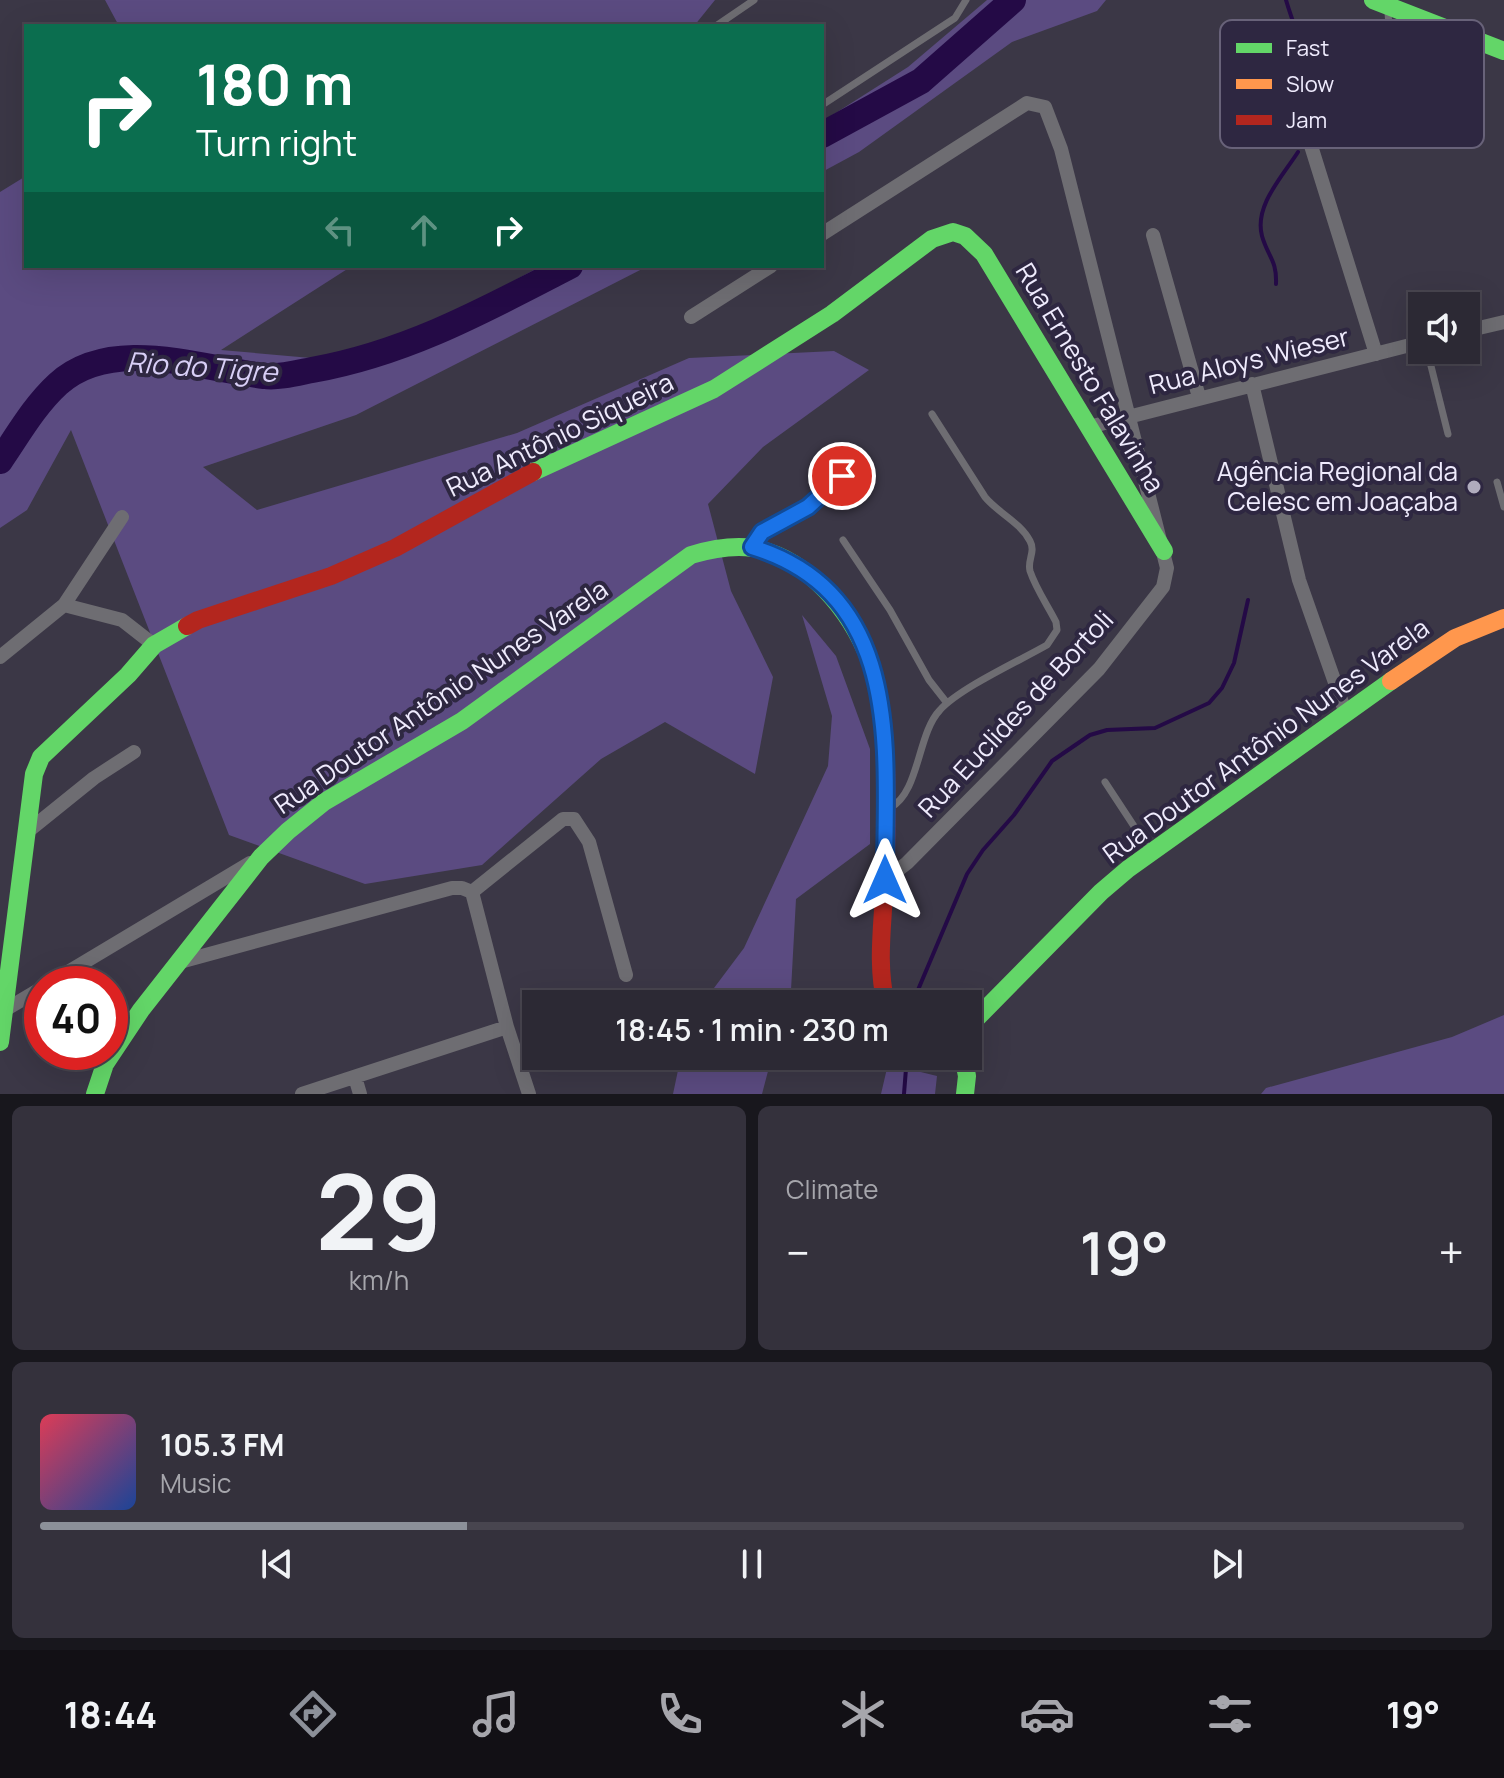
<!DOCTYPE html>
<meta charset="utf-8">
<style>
body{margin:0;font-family:Manrope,sans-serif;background:#34313c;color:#f1f3f6;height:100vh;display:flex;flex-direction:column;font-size:30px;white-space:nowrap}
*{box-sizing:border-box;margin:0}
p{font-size:26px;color:#a6a6ac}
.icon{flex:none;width:44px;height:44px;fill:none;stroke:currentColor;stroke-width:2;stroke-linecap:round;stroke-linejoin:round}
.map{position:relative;height:1094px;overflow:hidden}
.sheet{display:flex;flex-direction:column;gap:12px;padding:12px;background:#18171d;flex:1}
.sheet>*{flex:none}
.guide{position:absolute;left:24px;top:24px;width:800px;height:244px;border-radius:0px;box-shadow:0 8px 32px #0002,0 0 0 2px #48454f;background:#0b6e4f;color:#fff;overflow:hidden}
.buttons{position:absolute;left:1408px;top:292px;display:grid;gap:16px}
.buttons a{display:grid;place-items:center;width:72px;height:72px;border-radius:0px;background:#2c2934;box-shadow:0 8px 32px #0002,0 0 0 2px #48454f;font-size:40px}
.speed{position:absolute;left:24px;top:966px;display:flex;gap:16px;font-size:40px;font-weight:700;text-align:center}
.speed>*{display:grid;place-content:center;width:104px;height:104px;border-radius:50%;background:#2c2934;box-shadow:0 8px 32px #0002,0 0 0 2px #48454f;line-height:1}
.speed .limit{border:12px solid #d22;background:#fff;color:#111}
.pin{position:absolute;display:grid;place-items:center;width:68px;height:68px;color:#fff;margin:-34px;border:4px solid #fff;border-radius:50%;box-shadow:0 2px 8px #0007}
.me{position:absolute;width:88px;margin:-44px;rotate:0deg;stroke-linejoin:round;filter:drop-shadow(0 0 6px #0008)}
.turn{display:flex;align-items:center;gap:28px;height:168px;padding:0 40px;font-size:36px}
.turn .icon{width:104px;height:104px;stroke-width:2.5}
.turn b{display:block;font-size:56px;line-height:68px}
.lanes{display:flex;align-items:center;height:76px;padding:0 40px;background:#0003;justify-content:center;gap:40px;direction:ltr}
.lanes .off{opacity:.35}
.big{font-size:60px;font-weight:600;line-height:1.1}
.sheet .card{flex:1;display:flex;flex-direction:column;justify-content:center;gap:12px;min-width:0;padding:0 28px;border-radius:12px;background:#34313c}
.sheet .dial{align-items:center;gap:0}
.dial b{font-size:104px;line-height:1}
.song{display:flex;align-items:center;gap:24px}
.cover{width:96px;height:96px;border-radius:12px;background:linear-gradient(135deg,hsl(350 70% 55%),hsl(220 70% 35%))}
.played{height:8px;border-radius:4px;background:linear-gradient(90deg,#8c9099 30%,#48454f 30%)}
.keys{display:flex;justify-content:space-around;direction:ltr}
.heat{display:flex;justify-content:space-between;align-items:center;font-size:44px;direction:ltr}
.sheet .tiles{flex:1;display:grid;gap:12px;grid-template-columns:1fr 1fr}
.card:last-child{grid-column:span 2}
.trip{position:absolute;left:522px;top:990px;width:460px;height:80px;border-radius:0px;background:#2c2934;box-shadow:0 8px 32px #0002,0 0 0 2px #48454f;font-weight:600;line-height:80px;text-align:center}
.dock{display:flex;height:128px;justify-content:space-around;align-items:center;background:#121015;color:#a6a6ac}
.dock .icon{width:56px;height:56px}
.dock .on{color:#8c9099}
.dock b{font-size:36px;color:#f1f3f6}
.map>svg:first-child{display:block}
.green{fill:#5b4b81}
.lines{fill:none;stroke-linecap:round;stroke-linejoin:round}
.stream{stroke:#240a46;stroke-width:4}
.river{stroke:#240a46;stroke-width:26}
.lane{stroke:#6e6d72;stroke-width:7}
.street{stroke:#6e6d72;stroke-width:14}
.fast{stroke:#63d668;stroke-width:18}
.slow{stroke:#ff974d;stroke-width:18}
.jam{stroke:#b3261e;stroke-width:18}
.route-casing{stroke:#114b97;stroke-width:20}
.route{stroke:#1a73e8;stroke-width:14}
.poi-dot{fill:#b0acbd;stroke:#2e2741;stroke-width:3}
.labels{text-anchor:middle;stroke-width:8;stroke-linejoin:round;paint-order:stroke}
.street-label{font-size:26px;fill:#efebfd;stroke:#2e2741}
.poi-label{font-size:26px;fill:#efebfd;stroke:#2e2741;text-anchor:end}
.water-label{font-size:28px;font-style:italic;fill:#d8cff6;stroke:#2e2741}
.key{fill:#2e2741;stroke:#686279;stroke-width:2}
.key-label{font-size:22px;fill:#efebfd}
</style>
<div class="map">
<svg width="1504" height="1094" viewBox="0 0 1504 1094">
<rect width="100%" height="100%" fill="#3b3746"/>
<path class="green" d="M105 0H715L694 26H119Z
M987 0H1106L1097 11 1012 42 859 152 822 172 823 121 908 67Z
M26 176V266H352L221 350 311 358 389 341 475 302 541 266H648L356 415 203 467 257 510 517 433 689 358 834 351 869 370 763 447 708 504 731 591 773 677 755 774 665 722 601 759 482 865 365 884 229 835 71 430 27 510 0 528V192Z
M802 615 836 656 870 749V844L796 899 791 990 787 1004H702L744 948 828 766 832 716Z
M1504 1015V1094H1261L1266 1088 1452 1037Z
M681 1056H772L762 1094H673Z
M888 1064 937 1076 935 1094H881Z"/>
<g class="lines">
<path class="stream" d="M1286 0C1298 42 1321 82 1316 126
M1276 284C1277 260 1268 257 1262 236 1254 206 1282 177 1298 152
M915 997 967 874 983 850 1014 815 1052 761 1090 735 1107 730 1155 728 1209 703 1222 688 1234 663 1248 600
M904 1094 907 1056"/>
<path class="river" d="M822 135 921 81 1013 0
M0 461C18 435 34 406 58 384 112 335 202 369 264 376 278 378 297 373 312 370 407 353 485 310 570 266"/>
<path class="lane" d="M716 26 754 0
M1386 99 1392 72 1388 12
M822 105 955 18 966 0
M1427 350 1448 434
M1497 482 1504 507
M843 540 890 610 929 680 947 703
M753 545C764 524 791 518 809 505 827 493 841 477 856 462
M1105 782 1149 849
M890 808C920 792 917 734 940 710 960 688 1019 661 1047 645L1057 630 1056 622C1048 606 1036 589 1030 571 1027 560 1036 552 1030 541 1020 522 998 513 985 497L932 414"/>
<path class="street" d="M1283 56 1376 354
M822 234 1027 103 1045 107 1061 149 1167 568 1163 587 1099 669 907 863 885 880
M1153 235 1199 397
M691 317 771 266
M1466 331 1504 322
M1252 384 1299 580 1346 714
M1089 427 1422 342
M64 605 122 620 154 645
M0 657 64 605 122 517
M27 832 94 778 134 752
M472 892 563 819H574L589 842 626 975
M472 892 507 1027 529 1094
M180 962 452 888H462L472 892
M48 984 250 863
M3 1011 42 988
M355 1077 360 1094
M302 1094 507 1027"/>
<path class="fast" d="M1373 0 1504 51
M533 472 714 389 832 314 932 239 953 232 965 236 984 254 1164 551
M968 1027 1101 892 1128 869 1391 681
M0 1042 34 774 41 757 128 675 154 645 187 626
M963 1056 967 1076 965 1094
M95 1094 105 1064 141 1010 261 857 288 831 324 802 462 721 691 555C711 549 732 545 753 548 808 558 851 611 870 661"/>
<path class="slow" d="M1391 681 1455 638 1504 618"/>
<path class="jam" d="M187 626 198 620 331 576 395 548 533 472
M870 661C891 721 888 830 884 894 882 931 877 967 886 1004"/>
</g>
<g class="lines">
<defs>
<path id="route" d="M842 476 808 507 762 532 752 547C906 594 885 754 885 880"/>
</defs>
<use href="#route" class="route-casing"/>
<use href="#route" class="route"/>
</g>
<circle class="poi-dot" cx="1474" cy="487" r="8"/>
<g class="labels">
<g class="street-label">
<text transform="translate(1249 361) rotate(-14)" y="9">Rua Aloys Wieser</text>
<text transform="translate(1090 378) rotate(59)" y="9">Rua Ernesto Falavinha</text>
<text transform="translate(560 435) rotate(-26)" y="9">Rua Antônio Siqueira</text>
<text transform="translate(441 697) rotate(-34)" y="9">Rua Doutor Antônio Nunes Varela</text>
<text transform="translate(1016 714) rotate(-47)" y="9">Rua Euclides de Bortoli</text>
<text transform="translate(1266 741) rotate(-36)" y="9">Rua Doutor Antônio Nunes Varela</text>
</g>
<g class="poi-label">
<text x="1458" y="481">Agência Regional da<tspan x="1458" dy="30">Celesc em Joaçaba</tspan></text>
</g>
<g class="water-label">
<text transform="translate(202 367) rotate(4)" y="10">Rio do Tigre</text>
</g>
</g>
<rect x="1220" y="20" width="264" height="128" rx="12" class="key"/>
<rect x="1236" y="43" width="36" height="10" fill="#63d668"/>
<rect x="1236" y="79" width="36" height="10" fill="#ff974d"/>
<rect x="1236" y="115" width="36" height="10" fill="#b3261e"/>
<g class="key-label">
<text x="1286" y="56">Fast</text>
<text x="1286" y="92">Slow</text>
<text x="1286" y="128">Jam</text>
</g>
</svg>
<div class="buttons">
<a><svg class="icon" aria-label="sound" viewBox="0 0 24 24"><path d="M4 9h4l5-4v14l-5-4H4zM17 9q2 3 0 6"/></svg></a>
</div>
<div class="speed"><div class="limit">40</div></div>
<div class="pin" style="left:842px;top:476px;background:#d93025"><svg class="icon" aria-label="arrive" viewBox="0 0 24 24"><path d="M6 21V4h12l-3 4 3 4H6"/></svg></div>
<svg class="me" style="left:885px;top:880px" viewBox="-20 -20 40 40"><path d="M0-17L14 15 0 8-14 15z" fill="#1a73e8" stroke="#fff" stroke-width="4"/></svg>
<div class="trip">18:45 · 1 min · 230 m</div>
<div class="guide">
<div class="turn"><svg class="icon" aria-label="right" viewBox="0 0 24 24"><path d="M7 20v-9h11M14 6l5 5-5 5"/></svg><div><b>180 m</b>Turn right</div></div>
<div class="lanes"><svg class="icon off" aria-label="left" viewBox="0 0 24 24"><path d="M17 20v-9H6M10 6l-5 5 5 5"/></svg><svg class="icon off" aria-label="ahead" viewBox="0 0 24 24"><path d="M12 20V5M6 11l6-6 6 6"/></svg><svg class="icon" aria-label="right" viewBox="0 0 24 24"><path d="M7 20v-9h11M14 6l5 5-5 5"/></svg></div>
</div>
</div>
<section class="sheet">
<div class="tiles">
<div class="card dial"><b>29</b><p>km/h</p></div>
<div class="card"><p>Climate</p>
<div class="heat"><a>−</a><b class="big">19°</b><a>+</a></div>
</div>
<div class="card">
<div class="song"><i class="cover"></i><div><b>105.3 FM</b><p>Music</p></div></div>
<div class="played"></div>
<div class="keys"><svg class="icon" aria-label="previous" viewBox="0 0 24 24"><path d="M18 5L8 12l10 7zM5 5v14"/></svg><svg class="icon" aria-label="pause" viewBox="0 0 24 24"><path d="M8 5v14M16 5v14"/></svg><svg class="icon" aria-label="next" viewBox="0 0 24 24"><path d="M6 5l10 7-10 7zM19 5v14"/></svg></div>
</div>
</div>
</section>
<nav class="dock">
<b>18:44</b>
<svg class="icon on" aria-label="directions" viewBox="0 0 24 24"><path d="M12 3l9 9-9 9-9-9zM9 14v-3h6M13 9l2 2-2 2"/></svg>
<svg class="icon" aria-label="music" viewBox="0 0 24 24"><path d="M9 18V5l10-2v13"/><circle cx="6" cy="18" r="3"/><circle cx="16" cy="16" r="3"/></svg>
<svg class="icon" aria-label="phone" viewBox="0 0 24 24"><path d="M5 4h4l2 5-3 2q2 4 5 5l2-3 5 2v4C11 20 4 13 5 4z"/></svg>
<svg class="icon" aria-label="climate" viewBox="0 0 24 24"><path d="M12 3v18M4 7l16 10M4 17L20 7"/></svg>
<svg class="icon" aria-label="car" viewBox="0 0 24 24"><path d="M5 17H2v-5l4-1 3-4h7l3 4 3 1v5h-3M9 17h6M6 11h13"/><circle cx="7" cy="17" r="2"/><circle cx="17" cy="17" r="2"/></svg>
<svg class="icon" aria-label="filters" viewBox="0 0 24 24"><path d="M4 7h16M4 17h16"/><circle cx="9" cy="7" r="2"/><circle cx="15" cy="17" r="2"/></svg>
<b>19°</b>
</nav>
